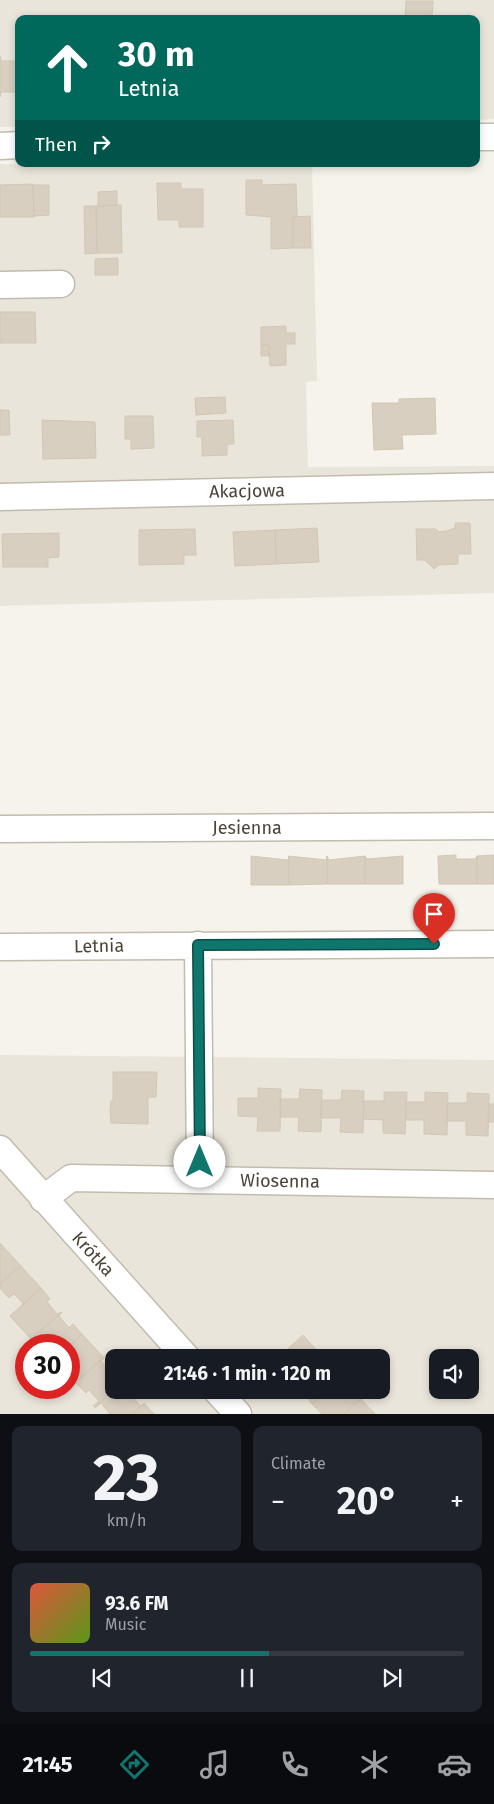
<!DOCTYPE html>
<meta charset="utf-8">
<style>
body{margin:0;font-family:"Fira Sans",sans-serif;background:#20242c;color:#f1f3f6;height:100vh;display:flex;flex-direction:column;font-size:19px;white-space:nowrap}
*{box-sizing:border-box;margin:0}
p{font-size:16px;color:#9ea1a6}
.icon{flex:none;width:28px;height:28px;fill:none;stroke:currentColor;stroke-width:2;stroke-linecap:round;stroke-linejoin:round}
.map{position:relative;height:1414px;overflow:hidden}
.details{display:flex;flex-direction:column;gap:12px;padding:12px;background:#0d0f14;flex:1}
.details>*{flex:none}
.hud{position:absolute;left:15px;top:15px;width:465px;height:152px;border-radius:10px;box-shadow:0 2px 8px #0003;background:#00695c;color:#fff;overflow:hidden}
.tools{position:absolute;left:429px;top:1349px;display:grid;gap:10px}
.tools a{display:grid;place-items:center;width:50px;height:50px;border-radius:10px;background:#171b24;box-shadow:0 2px 8px #0003;font-size:25px}
.speed{position:absolute;left:15px;top:1334px;display:flex;gap:10px;font-size:25px;font-weight:700;text-align:center}
.speed>*{display:grid;place-content:center;width:65px;height:65px;border-radius:50%;background:#171b24;box-shadow:0 2px 8px #0003;line-height:1}
.speed .limit{border:8px solid #d22;background:#fff;color:#111}
.pin{position:absolute;display:grid;place-items:center;width:42px;height:42px;color:#fff;margin:-51px -21px;border-radius:50% 50% 50% 0;rotate:-45deg;box-shadow:0 0 5px #0007}
.pin .icon{rotate:45deg}
.me{position:absolute;width:55px;margin:-28px;rotate:0deg;stroke-linejoin:round;filter:drop-shadow(0 0 4px #0008)}
.turn{display:flex;align-items:center;gap:18px;height:105px;padding:0 20px;font-size:22px}
.turn .icon{width:65px;height:65px;stroke-width:2.5}
.turn b{display:block;font-size:35px;line-height:42px}
.then{display:flex;align-items:center;height:48px;padding:0 20px;background:#0003;gap:10px;font-size:19px}
.big{font-size:38px;font-weight:700;line-height:1.1}
.details .widget{flex:1;display:flex;flex-direction:column;justify-content:center;gap:8px;min-width:0;padding:0 18px;border-radius:10px;background:#20242c}
.details .dial{align-items:center;gap:0}
.dial b{font-size:65px;line-height:1}
.song{display:flex;align-items:center;gap:15px}
.cover{width:60px;height:60px;border-radius:8px;background:linear-gradient(135deg,hsl(10 70% 55%),hsl(90 70% 35%))}
.played{height:5px;border-radius:2px;background:linear-gradient(90deg,#0f766e 55%,#363941 55%)}
.keys{display:flex;justify-content:space-around;direction:ltr}
.heat{display:flex;justify-content:space-between;align-items:center;font-size:28px;direction:ltr}
.details .tiles{flex:1;display:grid;gap:12px;grid-template-columns:1fr 1fr}
.widget:last-child{grid-column:span 2}
.trip{position:absolute;left:105px;top:1349px;width:285px;height:50px;border-radius:10px;background:#171b24;box-shadow:0 2px 8px #0003;font-weight:700;line-height:50px;text-align:center}
.dock{display:flex;height:80px;justify-content:space-around;align-items:center;background:#090b0e;color:#9ea1a6}
.dock .icon{width:35px;height:35px}
.dock .active{color:#0f766e}
.dock b{font-size:22px;color:#f1f3f6}
.map>svg:first-child{display:block}
.residential{fill:#eae5da;fill-rule:evenodd}
.building{fill:#d8cfc1;stroke:#d3c7b4}
.lines{fill:none;stroke-linecap:round;stroke-linejoin:round}
.minor-casing{stroke:#c2bbae;stroke-width:29}
.minor{stroke:#fff;stroke-width:26}
.route-casing{stroke:#0a4d48;stroke-width:12}
.route{stroke:#0f766e;stroke-width:9}
.labels{text-anchor:middle;stroke-width:4.5;stroke-linejoin:round;paint-order:stroke}
.street-label{font-size:18px;fill:#4b4439;stroke:#fff}
</style>
<div class="map">
<svg width="494" height="1414" viewBox="0 0 494 1414">
<rect width="100%" height="100%" fill="#f6f3ec"/>
<path class="residential" d="M0 0H494V119L476 120V19H19V127H0Z
M0 164H312L317 381 306 382 308 467 494 466V593L0 606Z
M0 1055 494 1060V1414H0ZM26 1345H69V1388H26ZM114 1358H381V1390H114ZM438 1358H470V1390H438Z"/>
<path class="building" d="M406 1H433L432 19H405Z
M0 56 1 61H19V92H1L0 97Z
M246 180H262V185L296 184 297 217H293V248L271 249V217L246 215Z
M157 183H181V189H203V227H179V220H158Z
M33 184 34 217H0V185Z
M33 185H49V215L34 216Z
M117 191V205L98 206V192Z
M121 205 122 253H97L96 206Z
M84 206H96L97 253 85 254Z
M310 216 311 248H293V217Z
M118 258V275H95V259Z
M0 312H35L36 343H0Z
M286 326V333H295V344H286V365L270 366 269 345H261V327Z
M261 345H269V356H261Z
M225 397 226 413 196 415 195 398Z
M435 398 436 434 402 435 403 449 374 450 372 403H399V399Z
M0 410H9L10 435H0Z
M125 416H153L154 448 131 449V439H125Z
M42 420 95 422 96 458 43 459Z
M233 420 234 444H227V455L202 456V437H197V421Z
M455 523H470L471 554H458V564L439 565 434 569 425 560H417L416 529H436L439 532 446 531 455 528Z
M317 528 319 562 276 564 275 530Z
M195 529 196 555H184V564L139 565V530Z
M275 530 276 564 235 566 233 532Z
M59 533V557L48 558V567H3L2 534Z
M456 855V859H475L477 856V884H439L438 856Z
M494 855V884H477V856Z
M251 856 288 860 289 856V885H251Z
M289 856 326 860 327 856V884L289 885Z
M327 856 329 860 365 856V884H327Z
M365 856 367 859 403 856V884H365Z
M113 1072H157L156 1097H148V1124L111 1123 110 1111 111 1101H113Z
M258 1088 281 1089 280 1131H257L258 1117 238 1116V1098H258Z
M300 1089 322 1090 321 1132 298 1131 299 1117H280V1099H299Z
M342 1090 364 1091 363 1133 340 1132 341 1118H321V1100H341Z
M384 1092H407L405 1134 383 1133V1120L363 1119 364 1101H384Z
M425 1092 448 1093 447 1135 424 1134V1120H406V1102H425Z
M467 1093 489 1094 488 1136 466 1135V1121H446L447 1103H467Z
M489 1104H494V1122H488Z
M0 1243 21 1266 0 1284Z
M21 1266 41 1288 21 1307 23 1303 14 1294 9 1298 0 1288V1284Z
M41 1288 50 1299 47 1302 57 1314 62 1312 31 1339 10 1316Z
M62 1312 59 1316 69 1328 73 1324 82 1334 69 1347V1345H37L31 1339Z
M82 1334 104 1358 81 1378 69 1365 75 1360 69 1354V1347Z
M303 1335 322 1356 278 1358Z
M100 1360 111 1373 114 1371V1389L95 1407 93 1406 99 1401 89 1390 86 1393 75 1382Z
M114 1389 134 1390 130 1394 141 1406 132 1414H110L101 1403 95 1408Z
M290 1390H327L312 1404 303 1393 297 1398Z
M327 1390H353L361 1399 344 1414H322L312 1404Z
M361 1399 375 1414H344Z
M144 1403 154 1414H132L141 1406Z"/>
<g class="lines">
<defs>
<path id="minor" d="M476 137H494
M0 146 19 145
M0 285 61 284
M0 497 494 486
M0 829 494 826
M198 945 200 1179
M0 947 494 944
M0 1149 187 1358
M43 1199 71 1178 494 1185
M216 1390 238 1414"/>
</defs>
<use href="#minor" class="minor-casing"/>
<use href="#minor" class="minor"/>
</g>
<g class="lines">
<defs>
<path id="route" d="M200 1162 198 945 434 944"/>
</defs>
<use href="#route" class="route-casing"/>
<use href="#route" class="route"/>
</g>
<g class="labels">
<g class="street-label">
<text transform="translate(247 491) rotate(-1)" y="6">Akacjowa</text>
<text x="247" y="834">Jesienna</text>
<text transform="translate(99 946) rotate(-1)" y="6">Letnia</text>
<text transform="translate(280 1181) rotate(1)" y="6">Wiosenna</text>
<text transform="translate(93 1254) rotate(48)" y="6">Krótka</text>
</g>
</g>
</svg>
<div class="tools">
<a><svg class="icon" aria-label="sound" viewBox="0 0 24 24"><path d="M4 9h4l5-4v14l-5-4H4zM17 9q2 3 0 6"/></svg></a>
</div>
<div class="speed"><div class="limit">30</div></div>
<div class="pin" style="left:434px;top:944px;background:#d93025"><svg class="icon" aria-label="arrive" viewBox="0 0 24 24"><path d="M6 21V4h12l-3 4 3 4H6"/></svg></div>
<svg class="me" style="left:200px;top:1162px" viewBox="-20 -20 40 40"><circle r="19" fill="#fff"/><path d="M0-13L10 11 0 6-10 11z" fill="#0f766e"/></svg>
<div class="trip">21:46 · 1 min · 120 m</div>
<div class="hud">
<div class="turn"><svg class="icon" aria-label="ahead" viewBox="0 0 24 24"><path d="M12 20V5M6 11l6-6 6 6"/></svg><div><b>30 m</b>Letnia</div></div>
<div class="then">Then<svg class="icon" aria-label="right" viewBox="0 0 24 24"><path d="M7 20v-9h11M14 6l5 5-5 5"/></svg></div>
</div>
</div>
<section class="details">
<div class="tiles">
<div class="widget dial"><b>23</b><p>km/h</p></div>
<div class="widget"><p>Climate</p>
<div class="heat"><a>−</a><b class="big">20°</b><a>+</a></div>
</div>
<div class="widget">
<div class="song"><i class="cover"></i><div><b>93.6 FM</b><p>Music</p></div></div>
<div class="played"></div>
<div class="keys"><svg class="icon" aria-label="previous" viewBox="0 0 24 24"><path d="M18 5L8 12l10 7zM5 5v14"/></svg><svg class="icon" aria-label="pause" viewBox="0 0 24 24"><path d="M8 5v14M16 5v14"/></svg><svg class="icon" aria-label="next" viewBox="0 0 24 24"><path d="M6 5l10 7-10 7zM19 5v14"/></svg></div>
</div>
</div>
</section>
<nav class="dock">
<b>21:45</b>
<svg class="icon active" aria-label="directions" viewBox="0 0 24 24"><path d="M12 3l9 9-9 9-9-9zM9 14v-3h6M13 9l2 2-2 2"/></svg>
<svg class="icon" aria-label="music" viewBox="0 0 24 24"><path d="M9 18V5l10-2v13"/><circle cx="6" cy="18" r="3"/><circle cx="16" cy="16" r="3"/></svg>
<svg class="icon" aria-label="phone" viewBox="0 0 24 24"><path d="M5 4h4l2 5-3 2q2 4 5 5l2-3 5 2v4C11 20 4 13 5 4z"/></svg>
<svg class="icon" aria-label="climate" viewBox="0 0 24 24"><path d="M12 3v18M4 7l16 10M4 17L20 7"/></svg>
<svg class="icon" aria-label="car" viewBox="0 0 24 24"><path d="M5 17H2v-5l4-1 3-4h7l3 4 3 1v5h-3M9 17h6M6 11h13"/><circle cx="7" cy="17" r="2"/><circle cx="17" cy="17" r="2"/></svg>
</nav>
